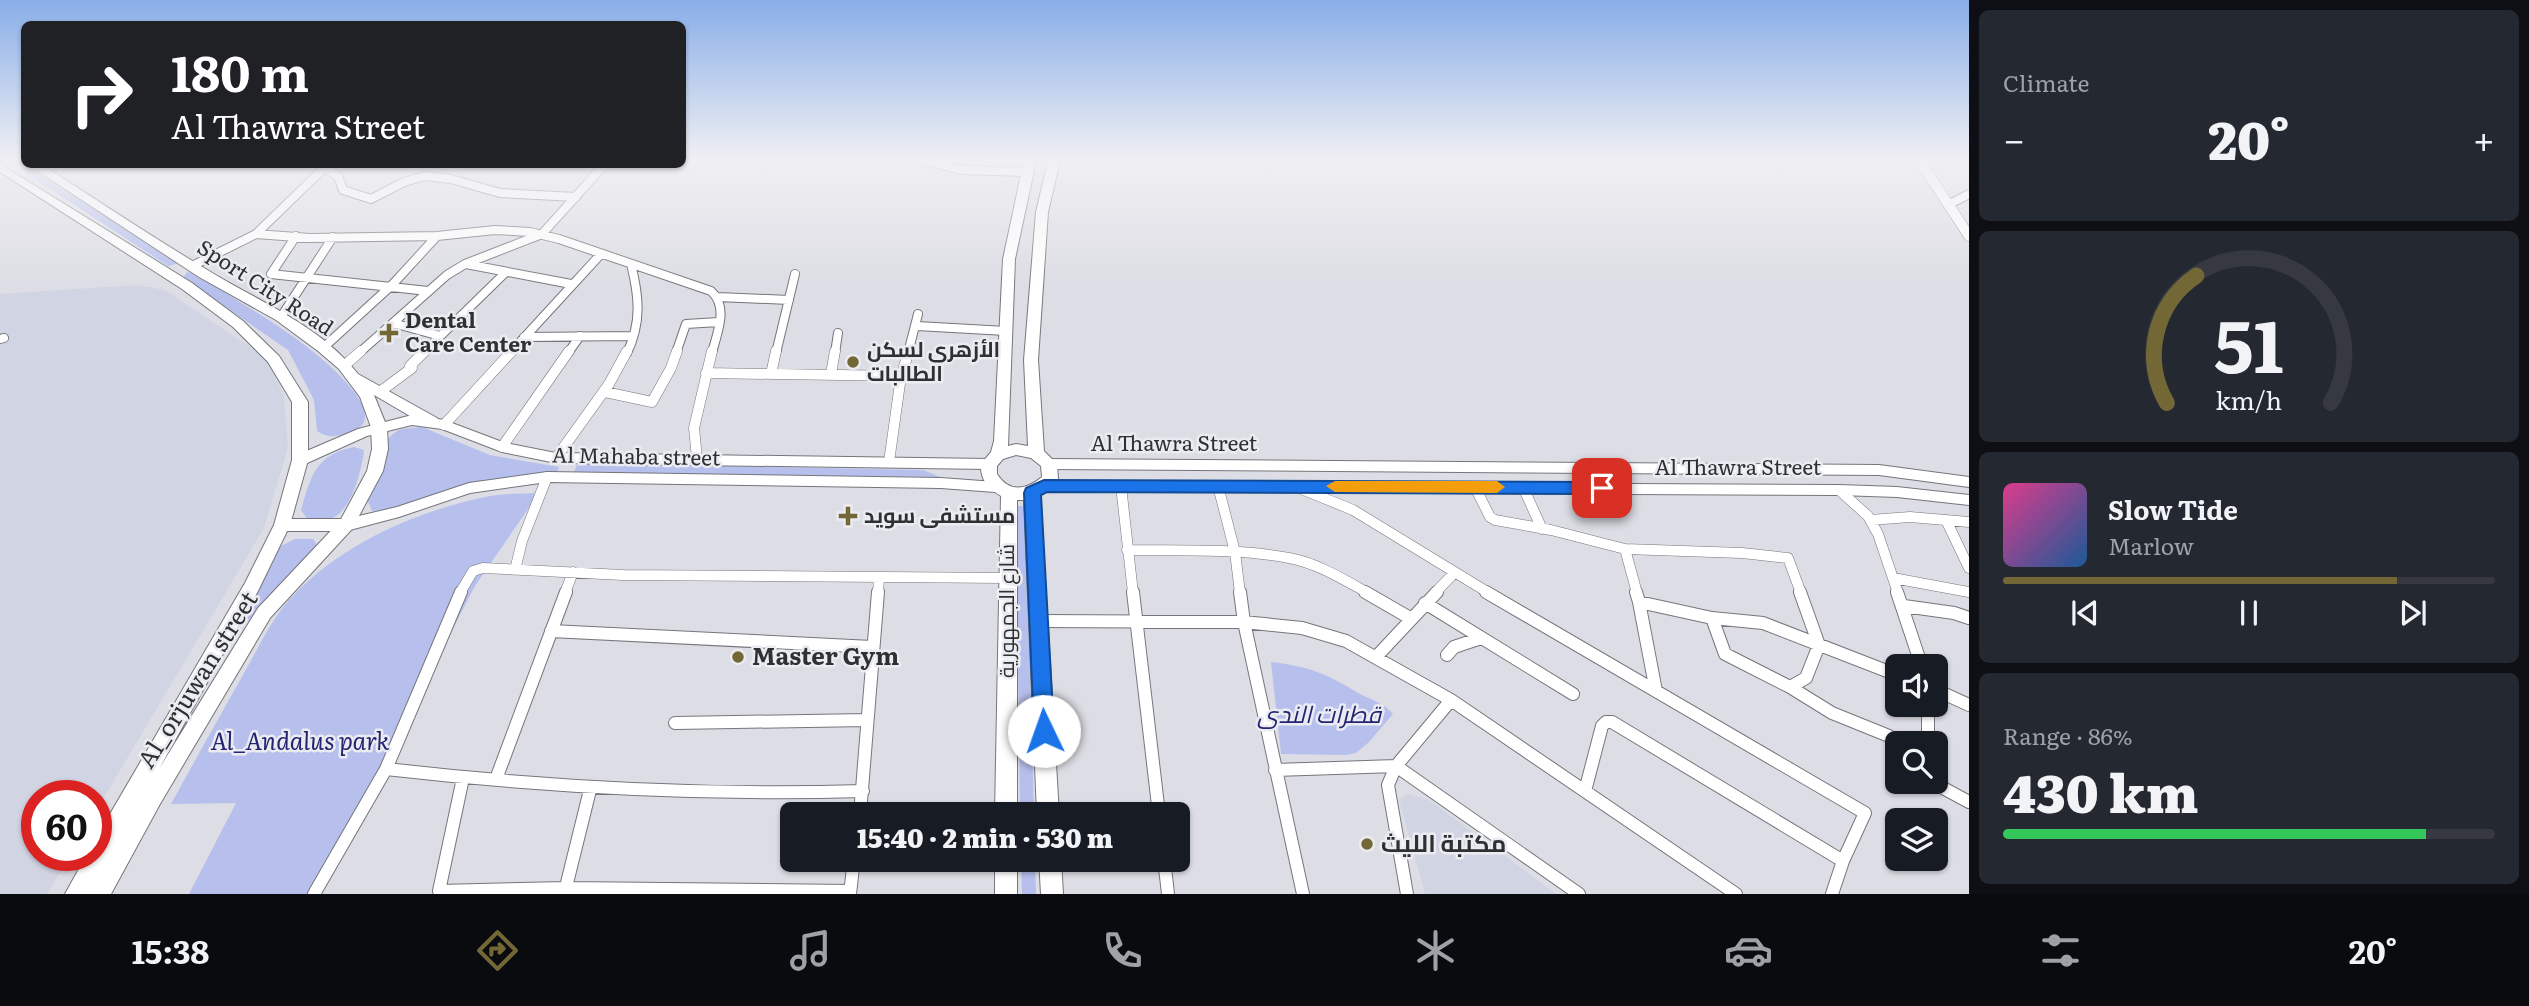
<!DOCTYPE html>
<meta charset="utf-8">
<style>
body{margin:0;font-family:Literata,Cairo,serif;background:#242831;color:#f1f3f6;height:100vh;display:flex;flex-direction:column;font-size:26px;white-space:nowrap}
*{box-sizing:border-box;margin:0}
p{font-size:23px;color:#9ea1a6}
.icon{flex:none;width:38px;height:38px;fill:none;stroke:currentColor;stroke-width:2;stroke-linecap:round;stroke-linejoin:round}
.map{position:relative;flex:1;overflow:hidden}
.side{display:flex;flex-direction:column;gap:10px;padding:10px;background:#0d0f14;width:560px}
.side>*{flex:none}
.hud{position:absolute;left:21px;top:21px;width:665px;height:147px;border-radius:10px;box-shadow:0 2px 5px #0004;background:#202124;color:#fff;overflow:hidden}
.tools{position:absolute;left:1885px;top:654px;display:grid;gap:14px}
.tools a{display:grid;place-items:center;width:63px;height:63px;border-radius:10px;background:#171b24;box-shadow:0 2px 5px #0004;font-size:35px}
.speed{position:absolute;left:21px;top:780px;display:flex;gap:14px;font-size:35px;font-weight:700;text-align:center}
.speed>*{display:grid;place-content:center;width:91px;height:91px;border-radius:50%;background:#171b24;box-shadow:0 2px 5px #0004;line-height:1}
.speed .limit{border:10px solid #d22;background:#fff;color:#111}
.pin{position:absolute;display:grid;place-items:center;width:60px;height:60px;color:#fff;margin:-30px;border-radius:14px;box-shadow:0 4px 10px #0006}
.me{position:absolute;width:77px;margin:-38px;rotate:357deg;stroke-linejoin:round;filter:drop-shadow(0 0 5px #0008)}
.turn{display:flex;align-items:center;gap:24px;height:147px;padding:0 35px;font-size:32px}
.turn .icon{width:91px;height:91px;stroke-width:2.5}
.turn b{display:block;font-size:49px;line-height:60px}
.big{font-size:52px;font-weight:800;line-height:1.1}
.side .widget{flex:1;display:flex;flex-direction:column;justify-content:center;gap:10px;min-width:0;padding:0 24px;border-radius:10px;background:#242831}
.side .dial{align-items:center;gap:0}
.dial svg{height:182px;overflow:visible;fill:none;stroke:#363941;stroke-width:7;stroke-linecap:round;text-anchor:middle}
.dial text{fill:#f1f3f6;stroke:none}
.song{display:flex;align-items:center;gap:21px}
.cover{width:84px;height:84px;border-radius:10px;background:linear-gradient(135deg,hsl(330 70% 55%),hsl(210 70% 35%))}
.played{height:7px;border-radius:4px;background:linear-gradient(90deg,#736835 80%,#363941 80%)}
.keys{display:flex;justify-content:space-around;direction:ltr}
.heat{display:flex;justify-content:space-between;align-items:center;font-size:38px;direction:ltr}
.charge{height:10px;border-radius:5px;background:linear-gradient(90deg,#34c759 86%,#363941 0)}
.trip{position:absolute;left:780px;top:802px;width:410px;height:70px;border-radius:10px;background:#171b24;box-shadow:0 2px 5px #0004;font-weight:800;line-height:70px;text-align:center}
.menu{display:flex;height:112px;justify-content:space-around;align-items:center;background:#090b0e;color:#9ea1a6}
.menu .icon{width:49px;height:49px}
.menu .on{color:#736835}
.menu b{font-size:32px;color:#f1f3f6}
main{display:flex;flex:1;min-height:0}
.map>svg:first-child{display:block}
.built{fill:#d1d4e2}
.green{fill:#b7bfec}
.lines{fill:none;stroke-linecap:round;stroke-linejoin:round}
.minor-far2-casing{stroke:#75767c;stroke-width:10}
.minor-far1-casing{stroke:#75767c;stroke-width:11}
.minor-casing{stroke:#75767c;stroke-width:14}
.tertiary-casing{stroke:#75767c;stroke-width:11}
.secondary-casing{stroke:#75767c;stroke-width:2}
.primary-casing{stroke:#75767c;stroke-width:2}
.minor-far2{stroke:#fff;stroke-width:8}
.minor-far1{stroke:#fff;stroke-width:10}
.minor{stroke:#fff;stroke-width:12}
.tertiary{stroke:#fff;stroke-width:10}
.secondary{fill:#fff;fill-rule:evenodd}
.primary{fill:#fff;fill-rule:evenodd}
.route{fill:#1a73e8;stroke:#114b97;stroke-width:2}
.slow{fill:#f59e0b}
.poi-dot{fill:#736835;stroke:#eaecf2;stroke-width:2.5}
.labels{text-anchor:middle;stroke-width:5;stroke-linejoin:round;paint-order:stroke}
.street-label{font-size:21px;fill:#2f3032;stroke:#eaecf2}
.poi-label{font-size:21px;font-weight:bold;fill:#2f3032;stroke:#eaecf2;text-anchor:start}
.near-poi-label{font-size:24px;font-weight:bold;fill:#2f3032;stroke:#eaecf2;text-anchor:start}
.near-street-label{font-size:24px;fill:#2f3032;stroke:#eaecf2}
.near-park-label{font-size:24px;font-style:italic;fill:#262472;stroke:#eaecf2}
</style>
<main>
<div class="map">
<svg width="1969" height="894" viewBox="0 0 1969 894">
<rect width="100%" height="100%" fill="#dddee5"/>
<path class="built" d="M136 285 165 290 268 359 284 397 288 448 264 528 96 811V796H37V856H70L47 894H0V294Z
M1408 794 1429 800 1556 894H1425L1399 800Z"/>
<path class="green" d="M7 161H18L177 262 176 264 168 266Z
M187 272 193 273C244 306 312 341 351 388 368 408 374 428 343 435 332 437 326 437 317 431L314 400 288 350 183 278Z
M422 427 490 455 559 467 556 475 474 483 390 509 372 511 367 499C373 479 378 440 399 430 406 428 415 428 422 427Z
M354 447 364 450C362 469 353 505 336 516 328 521 318 520 308 520L301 510C311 476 315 455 354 447Z
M578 463 923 470 940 477 573 474Z
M539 493 475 586 391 749 309 894H189L236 803 171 804C195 760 220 716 244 673 258 649 271 620 289 600 339 545 414 512 485 497 502 493 521 494 539 493Z
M1016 506H1026L1034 814H1020Z
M295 539H313L318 546 245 624H237L281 546Z
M1271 662C1309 666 1327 674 1360 694 1372 700 1384 703 1393 714L1369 742 1356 753 1346 755 1281 754Z
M1021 859H1035L1036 894H1022Z"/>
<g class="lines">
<defs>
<path id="minor-far2" d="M926 161 961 170 1026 172
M1950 204 1969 194
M256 234 310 238 437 236 495 230 530 232 559 239 711 291C729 307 717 333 712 353
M296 236 271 274 428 291
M466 264 571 284
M192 266 256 234 324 168 338 176 343 190 371 199 404 182 425 176 451 179 500 193 576 197
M718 297 789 300
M281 317 333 237
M393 323 440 336
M917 326 1006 331
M524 337 633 336
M0 339 4 338
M323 348 392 285 437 236
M359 353 447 275 465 264 542 234 605 164
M423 353 506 272
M510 353 600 255
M568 353 580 336
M627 353C642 322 639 296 631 264
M676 353 686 324 719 322
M776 353 795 274
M835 353 838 333
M908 353 918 314"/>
<path id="minor-far1" d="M344 366 361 351
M706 373 901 376
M771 374 776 351
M831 374 835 351
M381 391 412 368 410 366 425 351
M605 392 652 402 671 368 677 351
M444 425 512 351
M502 447 569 351
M556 458 609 384 627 351
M697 458 694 428 712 351
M889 462 901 376 909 351
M1121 486 1133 593
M1218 486 1235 552 1240 593
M1475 487 1490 517 1495 520 1551 530 1625 549
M1523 487 1542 529
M1299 488 1353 510 1489 593
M1839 490 1868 516 1878 534 1898 593
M1870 520 1910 517 1969 522
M1946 520 1969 568
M1127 550C1180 551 1236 548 1289 558 1317 563 1343 579 1368 593
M515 570 522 541 547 477
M1893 578 1969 592
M460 593 473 571 483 568 623 575 1006 578
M565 593 573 572
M878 593 879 578
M1435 593 1454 573
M1637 593 1625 549 1742 553 1788 558 1801 593"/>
<path id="minor" d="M1133 592 1159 814
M1240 592 1244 622 1303 894
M1365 592 1410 618
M1486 592 1865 813 1843 861 1832 894
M1636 592 1639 602
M1897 592 1922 667
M1425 603 1573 694
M1904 606 1954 613 1969 618
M1712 618 1725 654 1790 687 1806 678 1819 645 1800 592
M1039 621 1244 622 1302 628 1346 641 1451 700 1736 894
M551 631 872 647
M1447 655 1454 647 1481 638
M1376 657 1437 592
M1790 687 1832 713 1889 736
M1936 690 1969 705
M1656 691 1639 602 1712 618 1763 623 1897 675
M1928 705V744
M675 723 867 720
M386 769C545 787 703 796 863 791
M1275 770 1396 766 1579 894
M463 778 439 891 566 888 850 891
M496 779 566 592
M1932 782 1969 802
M1585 791 1602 726 1606 722H1612L1843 861
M860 814 878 592
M1164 859 1168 894
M565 891 590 790
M314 894 386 769 461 592
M850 894 854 859
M1407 894 1388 785 1396 766 1451 700"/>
<path id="tertiary" d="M1920 161 1969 236"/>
<path id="secondary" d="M412 415 444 420 505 443 556 453 988 459 995 464 988 469 556 463 502 452 442 429 412 425 367 436 305 464H295L293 460 295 456 358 429Z
M1049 459 1879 465 1969 477V487L1879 475 1049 469 1042 464Z
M547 472 941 478 995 482 1000 483 1002 487 1000 491 995 492 941 488 547 482 470 493 399 517 346 531H282L277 529 274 525 277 521 282 519H346L397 507 469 483Z
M1044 481 1839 485 1897 487 1969 495V505L1897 497 1839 495 1044 491 1039 490 1037 486 1039 482Z"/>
<path id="primary" d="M1024 161H1036L1015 259 1008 446 1016 444 1028 446 1024 360 1036 212 1048 161H1060L1048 212 1038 360 1044 451 1057 464 1058 479 1040 496 1059 814H1037L1024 500H1017V814H995L1001 496C988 488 980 480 981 464L991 452 994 441 1003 259ZM1016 455 1031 458 1041 466 1042 477C1026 490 1009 493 997 474V466L1003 459Z
M0 164 192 283 243 321 279 356 308 402V460L290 525 258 591 159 769 258 608 340 521 367 471 372 449 371 427 360 397 339 369 318 351 276 320 199 277 27 164H41C97 200 152 237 209 271 260 302 321 326 358 374L437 418 440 422 432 427 427 426 374 395 387 427 388 449 383 471 352 529 270 618 160 804 111 894H65L86 856H96V838L245 583 274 525 292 460V402L268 362 233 327 182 289 0 172Z
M995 859H1017V894H995Z
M1039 859H1061L1063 894H1041Z"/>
</defs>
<use href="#minor-far2" class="minor-far2-casing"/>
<use href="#minor-far1" class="minor-far1-casing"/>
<use href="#minor" class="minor-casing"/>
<use href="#tertiary" class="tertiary-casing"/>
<use href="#secondary" class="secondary-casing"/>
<use href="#primary" class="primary-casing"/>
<use href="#minor-far2" class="minor-far2"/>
<use href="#minor-far1" class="minor-far1"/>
<use href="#minor" class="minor"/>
<use href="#tertiary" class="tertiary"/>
<use href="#secondary" class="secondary"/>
<use href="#primary" class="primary"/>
</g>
<linearGradient id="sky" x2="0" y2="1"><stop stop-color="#89aee8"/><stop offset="0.56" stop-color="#f0f0f3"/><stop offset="1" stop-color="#f0f0f3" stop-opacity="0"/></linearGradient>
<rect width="1969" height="286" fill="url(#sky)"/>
<path class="route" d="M1044 480 1602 482 1610 488 1602 494 1047 492 1041 495 1054 731 1051 737 1044 740 1037 737 1034 731 1024 493 1026 488Z"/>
<path class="slow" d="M1335 481H1497L1505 487 1497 493 1335 492 1326 486Z"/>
<g class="poi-dot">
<path d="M385.5 322.5h7v7h7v7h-7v7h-7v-7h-7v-7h7z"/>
<circle cx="853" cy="362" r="7"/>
<path d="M844.5 505.5h7v7h7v7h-7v7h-7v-7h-7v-7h7z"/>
<circle cx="738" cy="657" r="7"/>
<circle cx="1367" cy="844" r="7"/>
</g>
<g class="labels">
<g class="street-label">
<text transform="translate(265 288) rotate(33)" y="7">Sport City Road</text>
<text x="1174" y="451">Al Thawra Street</text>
<text transform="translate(636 457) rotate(1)" y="7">Al Mahaba street</text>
<text x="1738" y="475">Al Thawra Street</text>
<text transform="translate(1007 611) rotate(-90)" y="7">شارع الجمهورية</text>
</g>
<g class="poi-label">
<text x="405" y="328">Dental<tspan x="405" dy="24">Care Center</tspan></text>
<text x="867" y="357">الأزهري لسكن<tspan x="867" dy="24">الطالبات</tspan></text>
<text x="864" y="523">مستشفى سويد</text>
</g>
<g class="near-poi-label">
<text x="752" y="665">Master Gym</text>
<text x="1381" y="852">مكتبة الليث</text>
</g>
<g class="near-street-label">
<text transform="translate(198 680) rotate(-58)" y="8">Al_orjuwan street</text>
</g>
<g class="near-park-label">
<text x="1319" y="723">قطرات الندى</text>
<text x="300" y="750">Al_Andalus park</text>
</g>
</g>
</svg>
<div class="tools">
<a><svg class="icon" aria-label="sound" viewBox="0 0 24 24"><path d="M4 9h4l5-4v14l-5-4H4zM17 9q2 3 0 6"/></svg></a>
<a><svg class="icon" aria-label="search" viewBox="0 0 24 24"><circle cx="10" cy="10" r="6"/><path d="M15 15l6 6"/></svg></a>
<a><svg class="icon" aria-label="layers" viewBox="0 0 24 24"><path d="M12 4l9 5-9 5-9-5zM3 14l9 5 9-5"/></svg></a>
</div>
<div class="speed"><div class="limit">60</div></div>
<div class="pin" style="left:1602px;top:488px;background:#d93025"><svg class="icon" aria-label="arrive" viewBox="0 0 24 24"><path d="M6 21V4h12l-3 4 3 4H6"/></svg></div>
<svg class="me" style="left:1044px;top:731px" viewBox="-20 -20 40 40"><circle r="19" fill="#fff"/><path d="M0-13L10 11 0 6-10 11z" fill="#1a73e8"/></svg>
<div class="trip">15:40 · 2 min · 530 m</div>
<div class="hud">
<div class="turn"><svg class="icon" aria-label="right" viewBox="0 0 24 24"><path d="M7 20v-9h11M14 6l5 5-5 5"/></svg><div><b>180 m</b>Al Thawra Street</div></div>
</div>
</div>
<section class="side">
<div class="widget"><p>Climate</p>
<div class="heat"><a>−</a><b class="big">20°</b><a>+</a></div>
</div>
<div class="widget dial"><svg viewBox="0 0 100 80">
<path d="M14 69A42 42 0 1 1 86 69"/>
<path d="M14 69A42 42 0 0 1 27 13" stroke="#736835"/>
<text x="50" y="56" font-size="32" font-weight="700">51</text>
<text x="50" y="72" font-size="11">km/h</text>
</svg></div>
<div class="widget">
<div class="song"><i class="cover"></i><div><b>Slow Tide</b><p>Marlow</p></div></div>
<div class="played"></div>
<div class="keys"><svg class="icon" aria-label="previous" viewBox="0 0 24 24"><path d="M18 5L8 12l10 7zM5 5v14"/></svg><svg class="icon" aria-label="pause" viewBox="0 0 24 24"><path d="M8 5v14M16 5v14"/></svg><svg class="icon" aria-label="next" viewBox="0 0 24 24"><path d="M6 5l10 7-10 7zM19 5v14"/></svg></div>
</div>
<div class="widget"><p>Range · 86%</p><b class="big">430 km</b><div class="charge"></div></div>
</section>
</main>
<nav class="menu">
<b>15:38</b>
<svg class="icon on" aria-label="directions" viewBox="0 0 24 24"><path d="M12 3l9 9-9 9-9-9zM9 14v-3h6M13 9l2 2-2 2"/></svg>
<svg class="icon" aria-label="music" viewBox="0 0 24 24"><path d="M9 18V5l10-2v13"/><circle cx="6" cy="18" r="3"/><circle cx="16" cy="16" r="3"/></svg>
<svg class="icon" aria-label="phone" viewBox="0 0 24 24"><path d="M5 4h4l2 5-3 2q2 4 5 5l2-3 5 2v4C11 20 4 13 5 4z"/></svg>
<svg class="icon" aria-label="climate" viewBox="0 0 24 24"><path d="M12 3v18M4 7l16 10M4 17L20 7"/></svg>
<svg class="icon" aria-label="car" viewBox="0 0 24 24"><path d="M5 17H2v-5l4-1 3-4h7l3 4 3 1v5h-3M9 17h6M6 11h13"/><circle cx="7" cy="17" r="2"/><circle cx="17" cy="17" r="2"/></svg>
<svg class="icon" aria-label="filters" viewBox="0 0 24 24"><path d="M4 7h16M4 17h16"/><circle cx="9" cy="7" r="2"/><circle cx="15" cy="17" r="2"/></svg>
<b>20°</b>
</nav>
